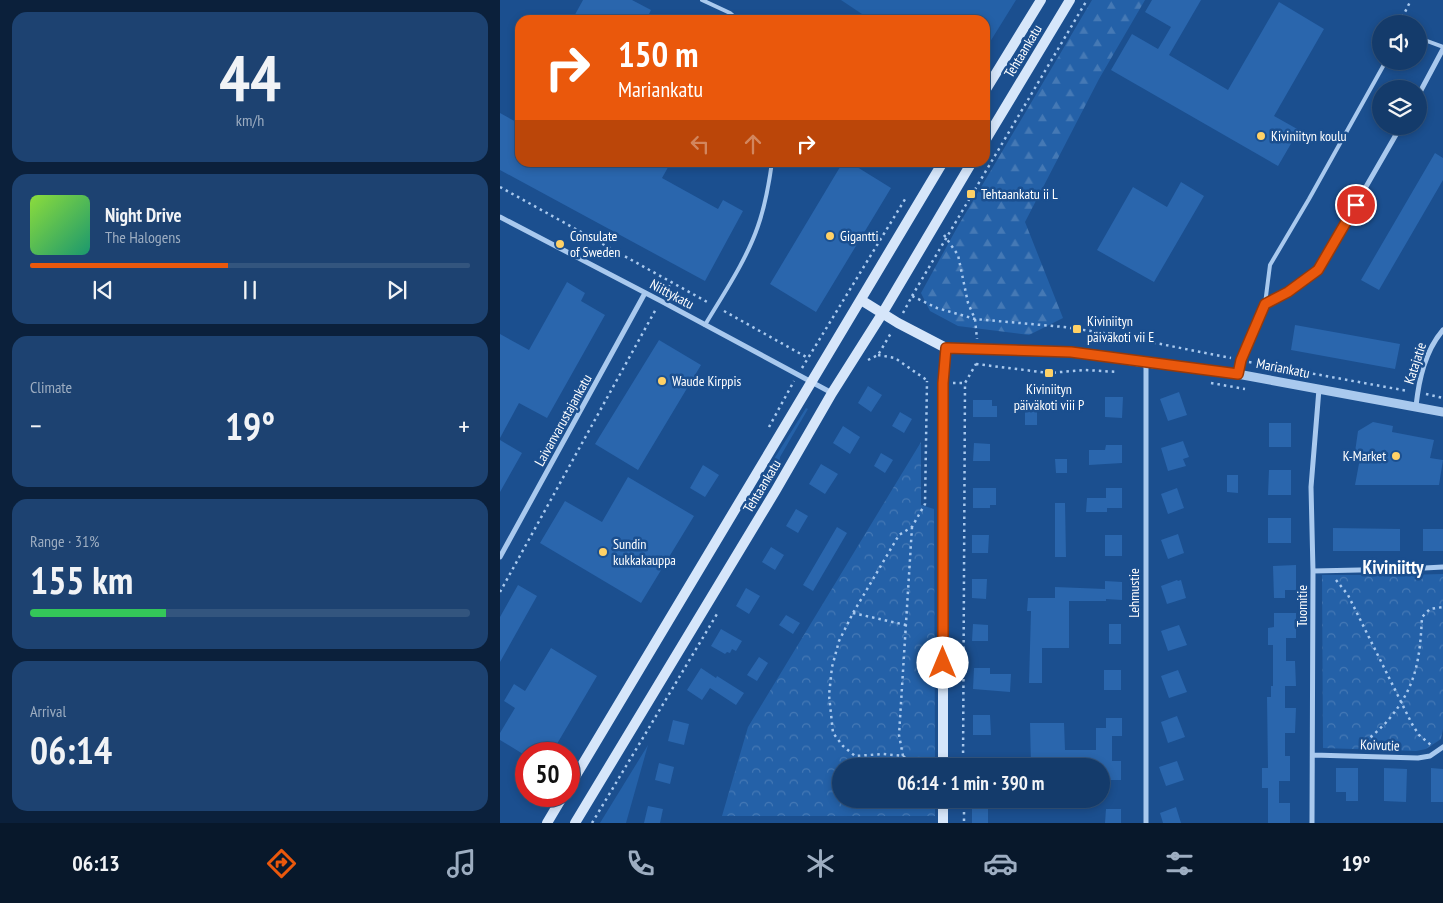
<!DOCTYPE html>
<meta charset="utf-8">
<style>
body{margin:0;font-family:"PT Sans Narrow",sans-serif;background:#1d4271;color:#f1f3f6;height:100vh;display:flex;flex-direction:column;font-size:19px;white-space:nowrap}
*{box-sizing:border-box;margin:0}
p{font-size:16px;color:#9dadc1}
.icon{flex:none;width:28px;height:28px;fill:none;stroke:currentColor;stroke-width:2;stroke-linecap:round;stroke-linejoin:round}
.map{position:relative;flex:1;overflow:hidden}
.sheet{display:flex;flex-direction:column;gap:12px;padding:12px;background:#0b203b;width:500px}
.sheet>*{flex:none}
.banner{position:absolute;left:15px;top:15px;width:475px;height:152px;border-radius:15px;box-shadow:0 2px 8px #0003,0 0 0 1px #33557e;background:#ea580c;color:#fff;overflow:hidden}
.fabs{position:absolute;left:872px;top:15px;display:grid;gap:10px}
.fabs a{display:grid;place-items:center;width:55px;height:55px;border-radius:50%;background:#143b6b;box-shadow:0 2px 8px #0003,0 0 0 1px #33557e;font-size:25px}
.speed{position:absolute;left:15px;top:742px;display:flex;gap:10px;font-size:25px;font-weight:700;text-align:center}
.speed>*{display:grid;place-content:center;width:65px;height:65px;border-radius:50%;background:#143b6b;box-shadow:0 2px 8px #0003,0 0 0 1px #33557e;line-height:1}
.speed .limit{border:8px solid #d22;background:#fff;color:#111}
.pin{position:absolute;display:grid;place-items:center;width:42px;height:42px;color:#fff;margin:-21px;border:2px solid #fff;border-radius:50%;box-shadow:0 1px 5px #0007}
.me{position:absolute;width:55px;margin:-28px;rotate:0deg;stroke-linejoin:round;filter:drop-shadow(0 0 4px #0008)}
.turn{display:flex;align-items:center;gap:18px;height:105px;padding:0 20px;font-size:22px}
.turn .icon{width:65px;height:65px;stroke-width:2.5}
.turn b{display:block;font-size:35px;line-height:42px}
.lanes{display:flex;align-items:center;height:48px;padding:0 20px;background:#0003;justify-content:center;gap:25px;direction:ltr}
.lanes .off{opacity:.35}
.big{font-size:38px;font-weight:700;line-height:1.1}
.sheet .card{flex:1;display:flex;flex-direction:column;justify-content:center;gap:8px;min-width:0;padding:0 18px;border-radius:15px;background:#1d4271}
.sheet .dial{align-items:center;gap:0}
.dial b{font-size:65px;line-height:1}
.song{display:flex;align-items:center;gap:15px}
.cover{width:60px;height:60px;border-radius:8px;background:linear-gradient(135deg,hsl(90 70% 55%),hsl(160 70% 35%))}
.played{height:5px;border-radius:2px;background:linear-gradient(90deg,#ea580c 45%,#33557e 45%)}
.keys{display:flex;justify-content:space-around;direction:ltr}
.heat{display:flex;justify-content:space-between;align-items:center;font-size:28px;direction:ltr}
.charge{height:8px;border-radius:4px;background:linear-gradient(90deg,#34c759 31%,#33557e 0)}
.trip{position:absolute;left:332px;top:758px;width:278px;height:50px;border-radius:25px;background:#143b6b;box-shadow:0 2px 8px #0003,0 0 0 1px #33557e;font-weight:700;line-height:50px;text-align:center}
.dock{display:flex;height:80px;justify-content:space-around;align-items:center;background:#08182b;color:#9dadc1}
.dock .icon{width:35px;height:35px}
.dock .selected{color:#ea580c}
.dock b{font-size:22px;color:#f1f3f6}
main{display:flex;flex:1;min-height:0}
.map>svg:first-child{display:block}
.grass{fill:#2461a8}
.forest{fill:url(#forest-firs)}
.park{fill:url(#park-crowns)}
.building{fill:#2a66ad}
.lines{fill:none;stroke-linecap:round;stroke-linejoin:round}
.path{stroke:#a9c9ee;stroke-width:2.5;stroke-dasharray:2.5 4;stroke-linecap:butt}
.service{stroke:#a9c9ee;stroke-width:4}
.minor{stroke:#a9c9ee;stroke-width:5}
.tertiary{stroke:#a9c9ee;stroke-width:9}
.secondary{stroke:#d6e6fa;stroke-width:10}
.route-casing{stroke:#983908;stroke-width:12}
.route{stroke:#ea580c;stroke-width:9}
.poi-dot{fill:#ffd166;stroke:#1b4f8f;stroke-width:2}
.labels{text-anchor:middle;stroke-width:5;stroke-linejoin:round;paint-order:stroke}
.street-label{font-size:14px;fill:#fff;stroke:#1b4f8f}
.poi-label{font-size:14px;fill:#fff;stroke:#1b4f8f;text-anchor:start}
.district-label{font-size:19px;font-weight:bold;fill:#fff;stroke:#1b4f8f}
</style>
<main>
<section class="sheet">
<div class="card dial"><b>44</b><p>km/h</p></div>
<div class="card">
<div class="song"><i class="cover"></i><div><b>Night Drive</b><p>The Halogens</p></div></div>
<div class="played"></div>
<div class="keys"><svg class="icon" aria-label="previous" viewBox="0 0 24 24"><path d="M18 5L8 12l10 7zM5 5v14"/></svg><svg class="icon" aria-label="pause" viewBox="0 0 24 24"><path d="M8 5v14M16 5v14"/></svg><svg class="icon" aria-label="next" viewBox="0 0 24 24"><path d="M6 5l10 7-10 7zM19 5v14"/></svg></div>
</div>
<div class="card"><p>Climate</p>
<div class="heat"><a>−</a><b class="big">19°</b><a>+</a></div>
</div>
<div class="card"><p>Range · 31%</p><b class="big">155 km</b><div class="charge"></div></div>
<div class="card"><p>Arrival</p><b class="big">06:14</b></div>
</section>
<div class="map">
<svg width="943" height="823" viewBox="0 0 943 823">
<defs>
<pattern id="forest-firs" width="22" height="20" patternUnits="userSpaceOnUse" patternTransform="scale(1.25)"><rect width="22" height="20" fill="#2461a8"/><path d="M5 1l3.5 6h-7zM16 11l3.5 6h-7z" fill="#4579b5"/></pattern>
<pattern id="park-crowns" width="20" height="18" patternUnits="userSpaceOnUse" patternTransform="scale(1.25)"><rect width="20" height="18" fill="#2461a8"/><path d="M2 6a3 3 0 1 1 6 0M12 15a3 3 0 1 1 6 0" fill="none" stroke="#4579b5"/></pattern>
</defs>
<rect width="100%" height="100%" fill="#1b4f8f"/>
<path class="grass" d="M341 0H516L485 50V20H371Z
M306 408 308 409 280 457 278 472 272 480 264 475Z
M148 745 126 823H100Z"/>
<path class="forest" d="M592 0H645L599 79 525 222 563 318 529 335 458 326 430 311 421 293 458 226Z"/>
<path class="park" d="M421 442V505L434 509 435 766H341V799H435V816H222L248 727Z
M943 574V729L941 739 926 749 916 751 823 748 822 575H905Z"/>
<path class="building" d="M83 0H132L151 10 146 20H72Z
M652 0H701L669 55 728 90 779 2 824 29 774 116 799 130 778 166 611 70 632 34 658 49 671 27 645 12Z
M0 113 20 124V162H171L162 178 218 209 223 200 243 211 205 281 0 170Z
M935 153 943 158V180L879 290 861 280Z
M343 162H349L391 188 316 312 270 284Z
M681 182 704 196 654 282 597 250 633 187 667 207Z
M67 282 85 293 81 301 105 315 47 418 19 403 0 438V334L29 350Z
M795 325 900 344 895 369 791 350Z
M159 340 201 365 138 470 95 444Z
M368 386 382 395 371 412 358 403Z
M679 392 687 415 668 421 660 399Z
M605 397H623L622 418 605 417Z
M473 400H492V406H497V417H473Z
M525 408H537V425H525Z
M400 412 412 419 404 433 392 426Z
M873 422 893 426 892 432 934 440 930 458 943 460 939 485H855L861 453 855 452 858 431Z
M769 423H791V447H769Z
M343 426 360 437 350 454 333 443Z
M0 440 22 453 0 492Z
M683 441 689 457 683 459 686 466 668 471 661 448Z
M474 443 490 444V461H473Z
M606 445H622V463L589 465V450H605Z
M381 453 393 460 385 473 374 466Z
M555 459H567V473H556Z
M321 464 338 474 325 494 309 484Z
M203 465 219 475 205 497 190 488Z
M769 470H791V495H768Z
M727 475H738V493L727 492Z
M128 477 194 516 141 603 40 543 65 501 102 522Z
M473 488H496V505H490V508H473Z
M606 488H622V508H607V512H586L587 498H606Z
M677 488 684 508 668 514 661 494Z
M555 503H565L566 557H555Z
M296 509 308 516 298 533 286 526Z
M768 518H791V543H768Z
M337 527 347 533 313 591 303 585Z
M833 528 900 529V551H833Z
M923 529H943V551H923Z
M678 534 684 553 668 559 661 540Z
M472 535H489L488 553H472Z
M605 535H622V556H605Z
M271 547 284 555 275 570 262 562Z
M796 565V590H785V598H774L773 566Z
M472 579H487L486 599 472 598Z
M677 580 678 581 681 580 686 598 667 604 661 586Z
M605 581 622 582V600L606 599V601H569V648H542V683H529L531 611H527L528 598H555V587L605 589V591Z
M18 585 37 596 0 662V617Z
M246 588 260 596 249 614 236 606Z
M774 613H796V638H786V661H795L796 686H785V708H796L795 733H785V756H790V781H779V803H790V823H768V788H762V768H768L767 697H771V686H773V645H768V628L774 627Z
M286 615 300 623 293 634 279 625Z
M473 624 488 625V641H472Z
M609 624H621V644H609Z
M679 625 687 645 668 651 661 631Z
M221 629 242 641 236 651 232 649 230 653 227 652 225 654 211 646Z
M51 648 97 676 51 754H23L0 740V733L15 708 4 701 14 684 25 691Z
M259 657 268 663 257 681 247 675Z
M201 668 216 678 217 676 244 693 236 705 210 688 202 700 187 690Z
M474 668H490V674H511L510 692 473 689Z
M604 670H621V690H604Z
M678 670 687 692 669 698 661 676Z
M473 715H490L491 735H473Z
M677 716 685 737 668 743 661 722Z
M606 718H622V736H612V761H621V780H604V766H598V762H562V766H531L530 723H564L565 750H596V728H606Z
M173 720 189 724 184 745 168 741Z
M677 761 684 780 666 786 659 767Z
M159 763 174 767 170 784 155 780Z
M836 768H858V801H846V792H836Z
M884 768 907 769 906 802 884 801Z
M931 768 943 769V802H931Z
M472 804H488V823H472Z
M148 806 163 809 160 823H144Z
M676 807 681 823H663L660 813Z
M606 809H621V823H605Z"/>
<g class="lines">
<path class="path" d="M902 24 903 16 911 0
M0 187 209 303
M444 235 458 255 468 303 475 319 477 339
M165 293 172 282
M412 296 587 0
M224 311 308 358
M403 313 412 296 437 308 475 319 564 327 610 334 731 358
M378 355 395 358 428 381
M368 360 378 355 391 333
M749 362 908 391
M476 364 549 373 585 370 618 372
M302 368 407 196
M453 383H465
M711 383 745 389
M926 394 943 398
M269 427 294 381
M836 580 848 595 912 724 919 735 931 745
M0 592 156 309
M353 613 406 625
M861 746C870 737 881 729 889 719 917 686 920 657 922 617L930 609 943 607
M403 756 399 735 412 527
M415 766 403 756 383 754 355 756 343 746 333 733 329 695 332 667 339 641 353 613 399 535 412 527 425 504 427 381
M463 766 465 383 476 364V360
M429 799V812
M464 799V823
M92 823 217 614"/>
<path class="service" d="M202 0 230 13 238 20
M919 38 943 47
M765 304 770 265 809 199 886 61
M205 325C224 293 246 261 258 226 265 206 269 184 272 162"/>
<path class="minor" d="M919 94 943 49
M0 217 161 301 332 393
M738 374 741 360 765 304 788 292 818 270 901 126
M916 406C919 379 925 351 943 330
M0 557 145 293
M813 571 906 569 943 567
M813 755 918 758 930 756 943 747
M646 823V363
M812 823 813 571 811 487 819 389"/>
<path class="tertiary" d="M446 348 571 352 646 363 721 371 943 412"/>
<path class="secondary" d="M485 91 541 0
M485 141 570 0
M361 300 398 323 446 348 443 383V766
M69 787 443 162
M443 799V823
M47 823 63 796
M75 823 276 490 332 393 382 314 472 162"/>
</g>
<g class="lines">
<defs>
<path id="route" d="M443 663V383L446 348 571 352 738 374 741 360 765 304 788 292 818 270 856 205"/>
</defs>
<use href="#route" class="route-casing"/>
<use href="#route" class="route"/>
</g>
<g class="poi-dot">
<circle cx="761" cy="136" r="5"/>
<rect x="466" y="189" width="10" height="10" rx="2.5"/>
<circle cx="330" cy="236" r="5"/>
<circle cx="60" cy="244" r="5"/>
<rect x="572" y="324" width="10" height="10" rx="2.5"/>
<rect x="544" y="368" width="10" height="10" rx="2.5"/>
<circle cx="162" cy="381" r="5"/>
<circle cx="896" cy="456" r="5"/>
<circle cx="103" cy="552" r="5"/>
</g>
<g class="labels">
<g class="street-label">
<text transform="translate(523 51) rotate(-59)" y="5">Tehtaankatu</text>
<text transform="translate(172 294) rotate(28)" y="5">Niittykatu</text>
<text transform="translate(915 363) rotate(-72)" y="5">Katajatie</text>
<text transform="translate(783 368) rotate(11)" y="5">Mariankatu</text>
<text transform="translate(63 420) rotate(-61)" y="5">Laivanvarustajankatu</text>
<text transform="translate(262 486) rotate(-59)" y="5">Tehtaankatu</text>
<text transform="translate(634 593) rotate(-90)" y="5">Lehmustie</text>
<text transform="translate(802 606) rotate(-90)" y="5">Tuomitie</text>
<text transform="translate(880 745) rotate(2)" y="5">Koivutie</text>
</g>
<g class="poi-label">
<text x="771" y="141">Kiviniityn koulu</text>
<text x="481" y="199">Tehtaankatu ii L</text>
<text x="70" y="241">Consulate<tspan x="70" dy="16">of Sweden</tspan></text>
<text x="340" y="241">Gigantti</text>
<text x="587" y="326">Kiviniityn<tspan x="587" dy="16">päiväkoti vii E</tspan></text>
<text x="172" y="386">Waude Kirppis</text>
<text x="549" y="394" text-anchor="middle">Kiviniityn<tspan x="549" dy="16">päiväkoti viii P</tspan></text>
<text x="886" y="461" text-anchor="end">K-Market</text>
<text x="113" y="549">Sundin<tspan x="113" dy="16">kukkakauppa</tspan></text>
</g>
<g class="district-label">
<text x="893" y="574">Kiviniitty</text>
</g>
</g>
</svg>
<div class="fabs">
<a><svg class="icon" aria-label="sound" viewBox="0 0 24 24"><path d="M4 9h4l5-4v14l-5-4H4zM17 9q2 3 0 6"/></svg></a>
<a><svg class="icon" aria-label="layers" viewBox="0 0 24 24"><path d="M12 4l9 5-9 5-9-5zM3 14l9 5 9-5"/></svg></a>
</div>
<div class="speed"><div class="limit">50</div></div>
<div class="pin" style="left:856px;top:205px;background:#d93025"><svg class="icon" aria-label="arrive" viewBox="0 0 24 24"><path d="M6 21V4h12l-3 4 3 4H6"/></svg></div>
<svg class="me" style="left:443px;top:663px" viewBox="-20 -20 40 40"><circle r="19" fill="#fff"/><path d="M0-13L10 11 0 6-10 11z" fill="#ea580c"/></svg>
<div class="trip">06:14 · 1 min · 390 m</div>
<div class="banner">
<div class="turn"><svg class="icon" aria-label="right" viewBox="0 0 24 24"><path d="M7 20v-9h11M14 6l5 5-5 5"/></svg><div><b>150 m</b>Mariankatu</div></div>
<div class="lanes"><svg class="icon off" aria-label="left" viewBox="0 0 24 24"><path d="M17 20v-9H6M10 6l-5 5 5 5"/></svg><svg class="icon off" aria-label="ahead" viewBox="0 0 24 24"><path d="M12 20V5M6 11l6-6 6 6"/></svg><svg class="icon" aria-label="right" viewBox="0 0 24 24"><path d="M7 20v-9h11M14 6l5 5-5 5"/></svg></div>
</div>
</div>
</main>
<nav class="dock">
<b>06:13</b>
<svg class="icon selected" aria-label="directions" viewBox="0 0 24 24"><path d="M12 3l9 9-9 9-9-9zM9 14v-3h6M13 9l2 2-2 2"/></svg>
<svg class="icon" aria-label="music" viewBox="0 0 24 24"><path d="M9 18V5l10-2v13"/><circle cx="6" cy="18" r="3"/><circle cx="16" cy="16" r="3"/></svg>
<svg class="icon" aria-label="phone" viewBox="0 0 24 24"><path d="M5 4h4l2 5-3 2q2 4 5 5l2-3 5 2v4C11 20 4 13 5 4z"/></svg>
<svg class="icon" aria-label="climate" viewBox="0 0 24 24"><path d="M12 3v18M4 7l16 10M4 17L20 7"/></svg>
<svg class="icon" aria-label="car" viewBox="0 0 24 24"><path d="M5 17H2v-5l4-1 3-4h7l3 4 3 1v5h-3M9 17h6M6 11h13"/><circle cx="7" cy="17" r="2"/><circle cx="17" cy="17" r="2"/></svg>
<svg class="icon" aria-label="filters" viewBox="0 0 24 24"><path d="M4 7h16M4 17h16"/><circle cx="9" cy="7" r="2"/><circle cx="15" cy="17" r="2"/></svg>
<b>19°</b>
</nav>
